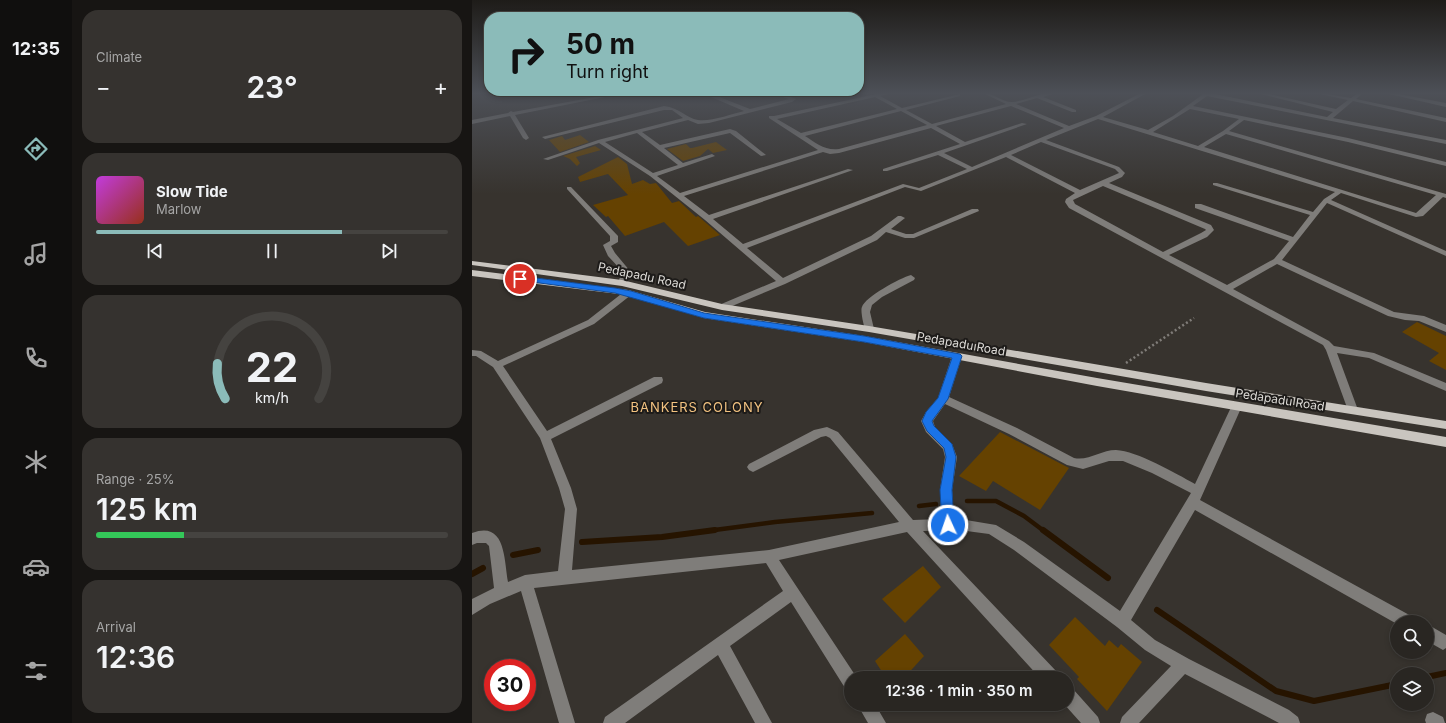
<!DOCTYPE html>
<meta charset="utf-8">
<style>
body{margin:0;font-family:Inter,sans-serif;background:#35322f;color:#f1f3f6;height:100vh;display:flex;flex-direction:column;font-size:15px;white-space:nowrap}
*{box-sizing:border-box;margin:0}
p{font-size:13px;color:#a5a5a5}
.icon{flex:none;width:22px;height:22px;fill:none;stroke:currentColor;stroke-width:2;stroke-linecap:round;stroke-linejoin:round}
.map{position:relative;flex:1;overflow:hidden}
.sheet{display:flex;flex-direction:column;gap:10px;padding:10px;background:#171513;width:400px}
.sheet>*{flex:none}
.guide{position:absolute;left:12px;top:12px;width:380px;height:84px;border-radius:16px;box-shadow:0 2px 6px #0003,0 0 0 1px #454340;background:#8bbbb9;color:#111;overflow:hidden}
.tools{position:absolute;left:918px;top:615px;display:grid;gap:8px}
.tools a{display:grid;place-items:center;width:44px;height:44px;border-radius:50%;background:#292622;box-shadow:0 2px 6px #0003,0 0 0 1px #454340;font-size:20px}
.speed{position:absolute;left:12px;top:659px;display:flex;gap:8px;font-size:20px;font-weight:700;text-align:center}
.speed>*{display:grid;place-content:center;width:52px;height:52px;border-radius:50%;background:#292622;box-shadow:0 2px 6px #0003,0 0 0 1px #454340;line-height:1}
.speed .limit{border:6px solid #d22;background:#fff;color:#111}
.pin{position:absolute;display:grid;place-items:center;width:34px;height:34px;color:#fff;margin:-17px;border:2px solid #fff;border-radius:50%;box-shadow:0 1px 4px #0007}
.me{position:absolute;width:44px;margin:-22px;rotate:357deg;stroke-linejoin:round;filter:drop-shadow(0 0 3px #0008)}
.turn{display:flex;align-items:center;gap:14px;height:84px;padding:0 16px;font-size:18px}
.turn .icon{width:52px;height:52px;stroke-width:2.5}
.turn b{display:block;font-size:28px;line-height:34px}
.big{font-size:30px;font-weight:600;line-height:1.1}
.sheet .widget{flex:1;display:flex;flex-direction:column;justify-content:center;gap:6px;min-width:0;padding:0 14px;border-radius:16px;background:#35322f}
.sheet .dial{align-items:center;gap:0}
.dial svg{height:104px;overflow:visible;fill:none;stroke:#454340;stroke-width:7;stroke-linecap:round;text-anchor:middle}
.dial text{fill:#f1f3f6;stroke:none}
.song{display:flex;align-items:center;gap:12px}
.cover{width:48px;height:48px;border-radius:6px;background:linear-gradient(135deg,hsl(290 70% 55%),hsl(10 70% 35%))}
.played{height:4px;border-radius:2px;background:linear-gradient(90deg,#8bbbb9 70%,#454340 70%)}
.keys{display:flex;justify-content:space-around;direction:ltr}
.heat{display:flex;justify-content:space-between;align-items:center;font-size:22px;direction:ltr}
.charge{height:6px;border-radius:3px;background:linear-gradient(90deg,#34c759 25%,#454340 0)}
.trip{position:absolute;left:372px;top:671px;width:230px;height:40px;border-radius:20px;background:#292622;box-shadow:0 2px 6px #0003,0 0 0 1px #454340;font-weight:600;line-height:40px;text-align:center}
main{display:flex;flex:1;min-height:0}
.tabs{display:flex;flex-direction:column;width:72px;justify-content:space-around;align-items:center;background:#100f0e;color:#a5a5a5}
.tabs .icon{width:28px;height:28px}
.tabs .on{color:#8bbbb9}
.tabs b{font-size:18px;color:#f1f3f6}
.map>svg:first-child{display:block}
.lines{fill:none;stroke-linecap:round;stroke-linejoin:round}
.stream-far1{stroke:#261400;stroke-width:4.5}
.stream{stroke:#261400;stroke-width:6}
.building{fill:#654201}
.path{stroke:#807d79;stroke-width:2.5;stroke-dasharray:2 2.5;stroke-linecap:butt}
.minor{fill:#7f7d7a;fill-rule:evenodd}
.major{fill:#c9c5bf;fill-rule:evenodd}
.route{fill:#1a73e8;stroke:#114b97}
.labels{text-anchor:middle;stroke-width:4;stroke-linejoin:round;paint-order:stroke}
.street-label{font-size:12px;fill:#dddbd7;stroke:#1d1b19}
.neighbourhood-label{font-size:13px;letter-spacing:1px;fill:#f2c280;stroke:#1d1b19}
</style>
<main>
<nav class="tabs">
<b>12:35</b>
<svg class="icon on" aria-label="directions" viewBox="0 0 24 24"><path d="M12 3l9 9-9 9-9-9zM9 14v-3h6M13 9l2 2-2 2"/></svg>
<svg class="icon" aria-label="music" viewBox="0 0 24 24"><path d="M9 18V5l10-2v13"/><circle cx="6" cy="18" r="3"/><circle cx="16" cy="16" r="3"/></svg>
<svg class="icon" aria-label="phone" viewBox="0 0 24 24"><path d="M5 4h4l2 5-3 2q2 4 5 5l2-3 5 2v4C11 20 4 13 5 4z"/></svg>
<svg class="icon" aria-label="climate" viewBox="0 0 24 24"><path d="M12 3v18M4 7l16 10M4 17L20 7"/></svg>
<svg class="icon" aria-label="car" viewBox="0 0 24 24"><path d="M5 17H2v-5l4-1 3-4h7l3 4 3 1v5h-3M9 17h6M6 11h13"/><circle cx="7" cy="17" r="2"/><circle cx="17" cy="17" r="2"/></svg>
<svg class="icon" aria-label="filters" viewBox="0 0 24 24"><path d="M4 7h16M4 17h16"/><circle cx="9" cy="7" r="2"/><circle cx="15" cy="17" r="2"/></svg>
</nav>
<section class="sheet">
<div class="widget"><p>Climate</p>
<div class="heat"><a>−</a><b class="big">23°</b><a>+</a></div>
</div>
<div class="widget">
<div class="song"><i class="cover"></i><div><b>Slow Tide</b><p>Marlow</p></div></div>
<div class="played"></div>
<div class="keys"><svg class="icon" aria-label="previous" viewBox="0 0 24 24"><path d="M18 5L8 12l10 7zM5 5v14"/></svg><svg class="icon" aria-label="pause" viewBox="0 0 24 24"><path d="M8 5v14M16 5v14"/></svg><svg class="icon" aria-label="next" viewBox="0 0 24 24"><path d="M6 5l10 7-10 7zM19 5v14"/></svg></div>
</div>
<div class="widget dial"><svg viewBox="0 0 100 80">
<path d="M14 69A42 42 0 1 1 86 69"/>
<path d="M14 69A42 42 0 0 1 8 42" stroke="#8bbbb9"/>
<text x="50" y="56" font-size="32" font-weight="700">22</text>
<text x="50" y="72" font-size="11">km/h</text>
</svg></div>
<div class="widget"><p>Range · 25%</p><b class="big">125 km</b><div class="charge"></div></div>
<div class="widget"><p>Arrival</p><b class="big">12:36</b></div>
</section>
<div class="map">
<svg width="974" height="723" viewBox="0 0 974 723">
<rect width="100%" height="100%" fill="#37332e"/>
<g class="lines">
<path class="stream-far1" d="M495 501H524L552 516 572 531
M447 506 464 504
M235 531 303 522 400 513"/>
<path class="stream" d="M571 530 636 578
M110 542 190 537 243 530
M41 555 66 550
M0 574 11 568
M685 610 804 691 842 701 925 684
M955 677 974 673"/>
</g>
<path class="building" d="M108 135 117 142 88 152 77 140 90 136 93 140Z
M244 142 255 150 241 153 236 149 228 156 211 161 195 149 214 144 218 148H220Z
M123 146 129 150 104 157 108 163 105 166 98 159 91 156Z
M146 157 155 164 160 184 171 180 178 184 184 183 200 203 207 201 224 217 226 216 248 235 216 246 192 222 153 236 136 216 134 217 121 205 156 195 136 174 108 182 106 177Z
M945 322 974 336V370L957 361 967 353 930 332Z
M528 432 597 468 568 510 521 481 514 491 487 476Z
M451 566 469 587 433 623 410 599Z
M603 617 633 646 637 640 646 648 649 644 670 662 635 711 605 679 607 677 577 645Z
M433 634 452 656 432 678H414L403 661Z"/>
<g class="lines">
<path class="path" d="M654 363 722 318"/>
<path class="minor" d="M145 93H153L43 115 57 138 54 140 51 138 38 116 0 124V120L36 113 39 111 41 112Z
M232 93H237L278 109 317 99 302 94V93H308L324 99 320 102 237 123 226 124 216 120 170 132 188 145 258 129 264 131 294 155 289 156 258 133 192 148 211 163 240 154 243 156 185 176 208 193 346 150 297 118V116H302L409 93H416V94L408 96 430 108 488 94V96L434 110 460 124 534 104 511 93C521 93 532 103 541 102 556 100 566 93 581 93V94L571 97 604 110V112H600L565 98 544 104 597 126 624 116 669 93H675L631 117 676 130 701 116 730 95V93H738L855 117 861 112 785 93H793L864 109 876 100 848 94V93L879 98 886 93H891L884 99 974 118V122L881 101 861 118 974 140V144L735 96 721 106 876 138 974 162V166L876 142 772 120 757 131 974 194V198L971 197 951 216 944 217 869 193 859 200 974 251V256L855 203 810 260 922 312 952 316 974 325V332L947 321 933 320 916 316 805 264 761 289 857 341 862 346 902 353 974 383V391L897 358 865 353 886 410 885 413H877L854 350 851 345 597 208 593 202 594 199 603 193 534 157 449 191 433 187 275 248 311 278 399 236 426 216H429L433 218 419 229 434 234H441L500 209H506L507 211 442 238H433L414 232 405 240 313 284 253 309H247L246 307 247 305 304 281 233 220 178 176 127 143 76 160 71 159 126 140 211 118 200 110H192L73 139 70 137 192 106C208 108 214 118 226 120 238 122 260 114 272 111L232 94ZM403 97 425 109 329 133 305 119ZM539 106 592 128 500 167 472 153 555 124 550 123 493 142 464 126ZM718 109 767 119 751 131 726 146 681 132ZM429 111 455 125 367 149C353 151 344 143 333 136ZM626 119 863 192 852 199 841 212 745 183H741V185L838 215 821 237 729 204H723V208L817 241 802 259 755 285 697 255 735 237 742 230 739 225 637 183 650 177 653 173 647 167 574 140ZM459 128 488 144 411 169V171H415L466 155 495 169 447 188 431 184 271 244 241 219 381 170 376 169 237 215 212 196 351 152 358 154 367 153ZM165 133 206 165 181 173 133 142ZM754 134 964 195 944 213 732 147ZM569 142 643 169 647 173 608 190 539 155ZM631 186 733 229 734 230 729 233 691 252 603 204 601 200Z
M913 93H921L974 103V107Z
M95 187H99L146 236V242L139 246 143 253 158 271 153 285H147L146 283 150 271 136 256 131 245 138 241V236L95 189Z
M439 275 443 278 442 280 410 297 400 305 398 312 402 329 400 331H394C392 328 388 310 390 307 393 297 428 278 439 275Z
M156 290 159 291 160 293 159 295 122 324 31 366 75 431 182 377H190L191 380 190 383 79 439 99 488 105 509 100 570 297 550 427 522 358 438 354 436 349 437 285 470 281 472 277 470 275 467 277 464 342 430 355 427 366 432 441 520 469 519 468 490 473 457 471 449 454 432 449 421 454 412 466 398 480 356 485 353 490 356 477 397 545 428 602 458C617 461 629 450 644 450 665 451 703 473 723 484L761 403H769L770 406 728 500 941 617 943 622H925V624L723 510 659 620 683 640 717 659 817 710 826 717 828 723H807L713 674 667 723H648L650 717 699 666 673 650 645 627 542 550 517 534 487 530 451 531 585 672 587 678H568L435 532 307 560 385 678H379V690L373 688 319 602 258 646 300 723H283L246 655 153 723H131L133 717 311 591 294 563 62 588 103 723H87L49 591 18 604 0 615V599L22 588 17 546 14 543H5L0 545V533C34 520 32 560 36 582L53 575 86 571 93 509 87 488 68 438 21 367 4 356H0V350L9 351 26 361 116 320 153 291ZM473 404 537 434 595 465 611 469 637 461H651L680 473 719 493 648 611 552 542 524 525 482 518 480 490 485 457 480 444 463 427 461 421Z
M955 624 974 635V648L971 650 955 641Z
M595 687 601 689 626 717 628 723H609L592 704H595Z
M385 704H403L414 723H396Z
M961 712 971 717 973 723H954L953 720 955 714Z"/>
<path class="major" d="M0 261 150 280 250 304 397 326 734 383 974 421V429L734 391 397 332 250 310 150 286 0 265Z
M0 270 156 290 233 312 392 336 625 378 974 437V447L625 386 392 342 232 318 155 295 0 276Z"/>
</g>
<linearGradient id="sky" x2="0" y2="1"><stop stop-color="#1e1c19"/><stop offset="0.48" stop-color="#4d5057"/><stop offset="1" stop-color="#4d5057" stop-opacity="0"/></linearGradient>
<rect width="974" height="194" fill="url(#sky)"/>
<path class="route" d="M48 276 143 288 159 291 232 313 392 336 488 354 490 356 476 399 460 421 462 426 480 444 484 457 480 490 482 525 480 529 476 530 472 529 470 525 468 490 474 457 472 448 455 431 450 421 454 412 466 398 480 358 392 342 232 318 143 293 45 280V277Z"/>
<g class="labels">
<g class="street-label">
<text transform="translate(170 276) rotate(12)" y="4">Pedapadu Road</text>
<text transform="translate(489 344) rotate(10)" y="4">Pedapadu Road</text>
<text transform="translate(808 400) rotate(9)" y="4">Pedapadu Road</text>
</g>
<g class="neighbourhood-label">
<text x="225" y="412">BANKERS COLONY</text>
</g>
</g>
</svg>
<div class="tools">
<a><svg class="icon" aria-label="search" viewBox="0 0 24 24"><circle cx="10" cy="10" r="6"/><path d="M15 15l6 6"/></svg></a>
<a><svg class="icon" aria-label="layers" viewBox="0 0 24 24"><path d="M12 4l9 5-9 5-9-5zM3 14l9 5 9-5"/></svg></a>
</div>
<div class="speed"><div class="limit">30</div></div>
<div class="pin" style="left:48px;top:279px;background:#d93025"><svg class="icon" aria-label="arrive" viewBox="0 0 24 24"><path d="M6 21V4h12l-3 4 3 4H6"/></svg></div>
<svg class="me" style="left:476px;top:525px" viewBox="-20 -20 40 40"><circle r="17" fill="#1a73e8" stroke="#fff" stroke-width="3"/><path d="M0-11L8 9 0 5-8 9z" fill="#fff"/></svg>
<div class="trip">12:36 · 1 min · 350 m</div>
<div class="guide">
<div class="turn"><svg class="icon" aria-label="right" viewBox="0 0 24 24"><path d="M7 20v-9h11M14 6l5 5-5 5"/></svg><div><b>50 m</b>Turn right</div></div>
</div>
</div>
</main>
